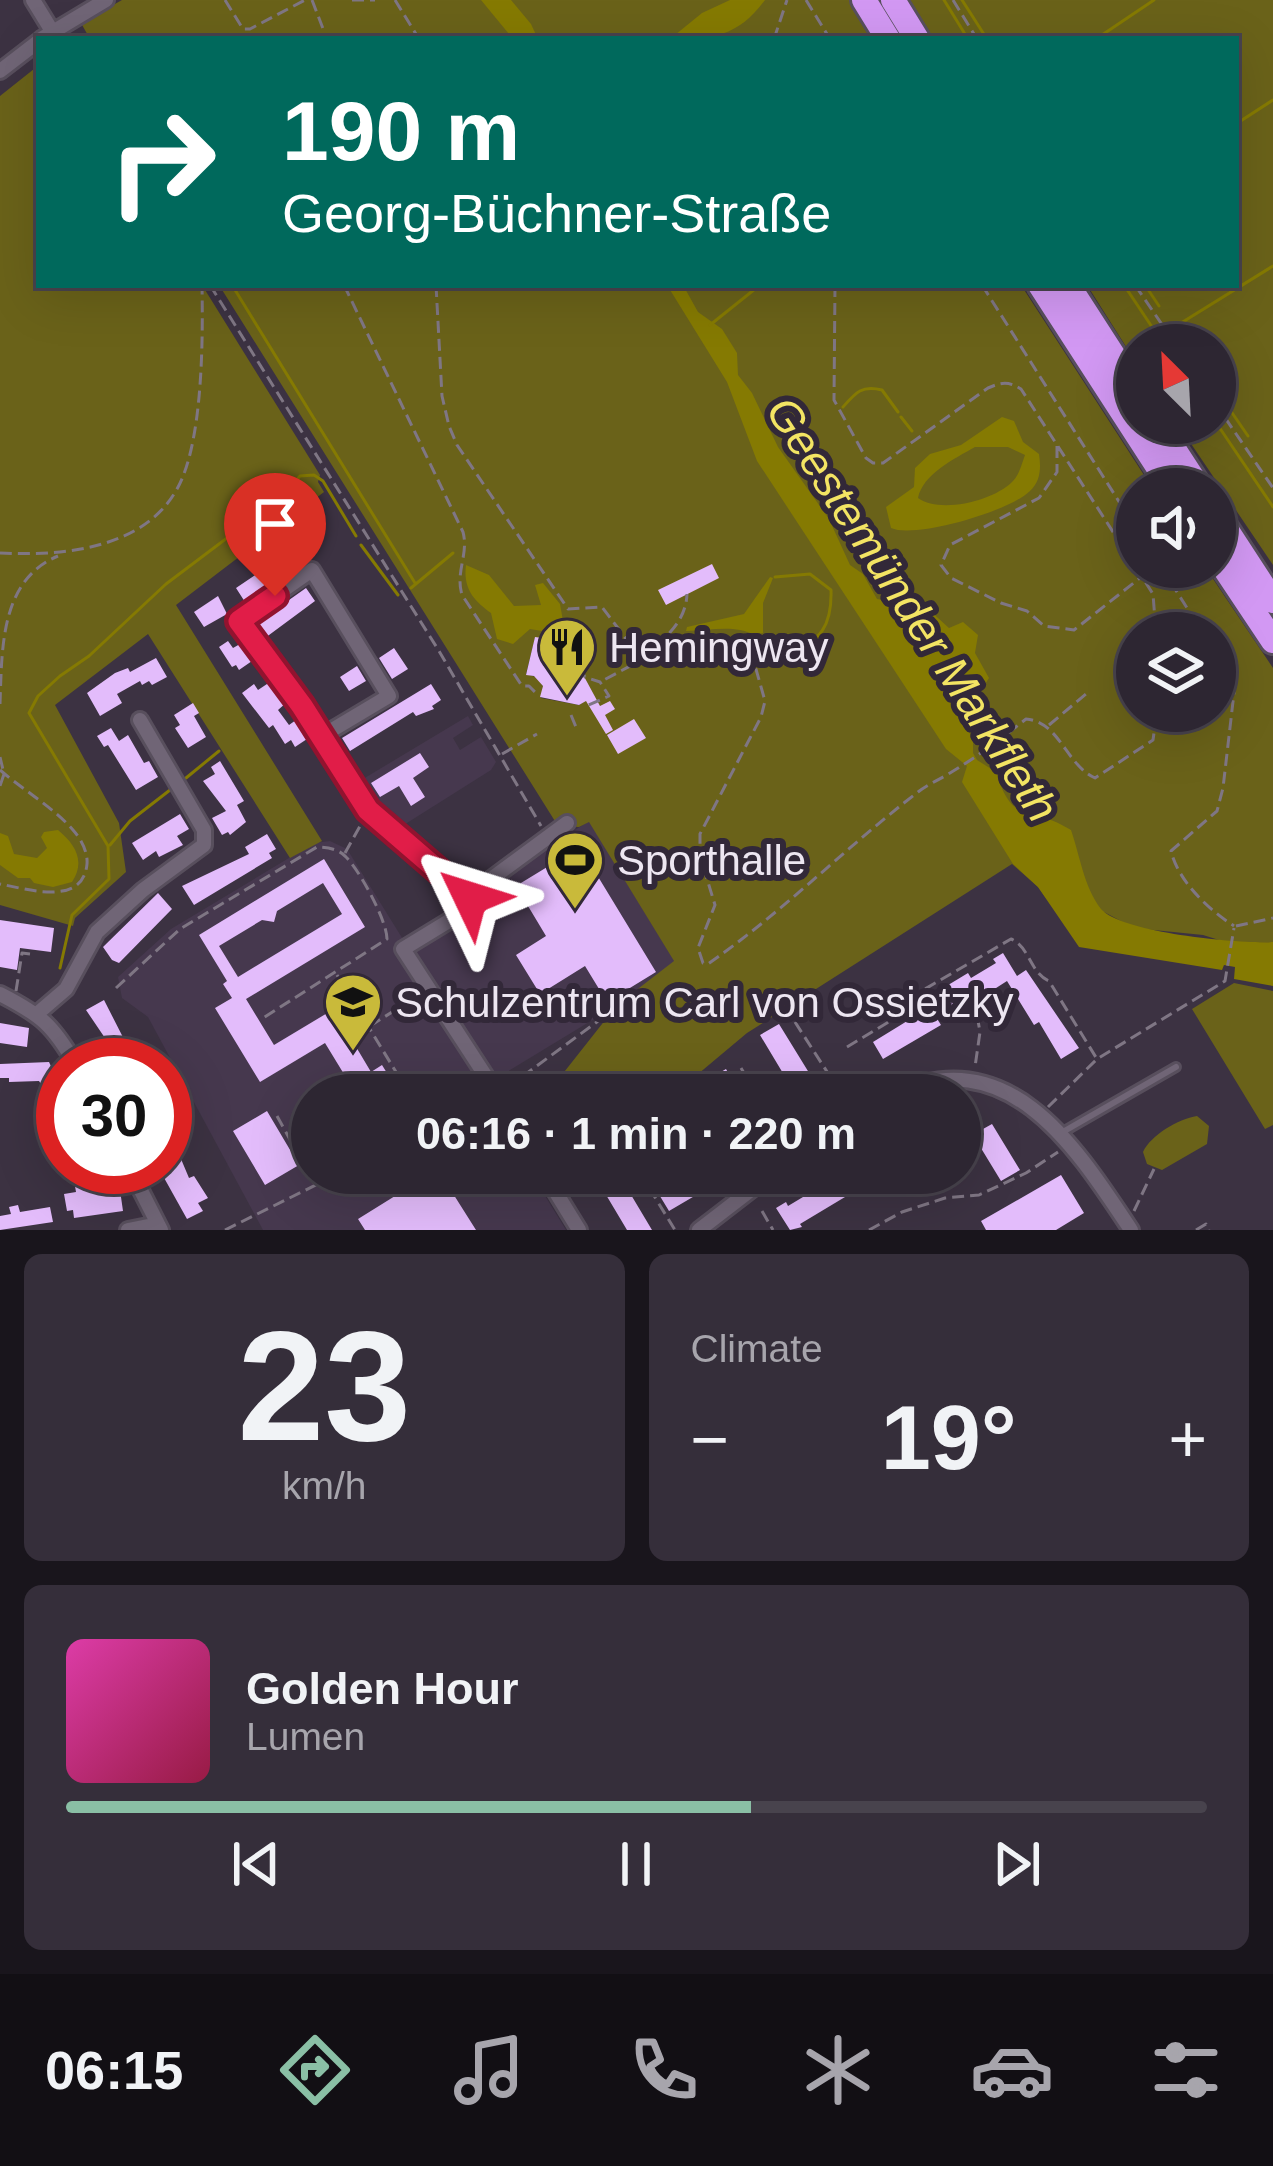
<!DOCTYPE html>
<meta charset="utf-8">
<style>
body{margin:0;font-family:Arial,sans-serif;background:#352e3a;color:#f1f3f6;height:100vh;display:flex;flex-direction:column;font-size:45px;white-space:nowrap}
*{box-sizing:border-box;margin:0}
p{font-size:39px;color:#a7a5ac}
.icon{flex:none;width:66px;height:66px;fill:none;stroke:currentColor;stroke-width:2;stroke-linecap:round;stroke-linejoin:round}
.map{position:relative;height:1230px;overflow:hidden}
.sheet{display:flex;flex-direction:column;gap:24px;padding:24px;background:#19151c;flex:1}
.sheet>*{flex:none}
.top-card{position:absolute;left:36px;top:36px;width:1203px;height:252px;border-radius:0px;box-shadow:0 12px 48px #0002,0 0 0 3px #48434d;background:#00695c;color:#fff;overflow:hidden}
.needle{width:78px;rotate:336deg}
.buttons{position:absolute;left:1116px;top:324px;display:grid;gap:24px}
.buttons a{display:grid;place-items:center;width:120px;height:120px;border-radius:50%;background:#2d2632;box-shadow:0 12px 48px #0002,0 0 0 3px #48434d;font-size:60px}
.speed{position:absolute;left:36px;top:1038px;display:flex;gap:24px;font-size:60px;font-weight:700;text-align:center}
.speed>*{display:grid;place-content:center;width:156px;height:156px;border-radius:50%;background:#2d2632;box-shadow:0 12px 48px #0002,0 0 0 3px #48434d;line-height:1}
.speed .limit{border:18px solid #d22;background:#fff;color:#111}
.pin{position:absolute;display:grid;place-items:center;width:102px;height:102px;color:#fff;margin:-123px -51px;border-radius:50% 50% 50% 0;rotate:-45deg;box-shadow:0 0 12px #0007}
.pin .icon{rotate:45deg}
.me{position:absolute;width:132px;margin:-66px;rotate:311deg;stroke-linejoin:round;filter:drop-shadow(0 0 9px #0008)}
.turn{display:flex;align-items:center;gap:42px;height:252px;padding:0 48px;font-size:54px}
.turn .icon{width:156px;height:156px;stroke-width:2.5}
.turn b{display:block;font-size:84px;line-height:102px}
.big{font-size:90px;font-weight:700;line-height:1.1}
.sheet .widget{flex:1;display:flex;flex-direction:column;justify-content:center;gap:18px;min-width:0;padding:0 42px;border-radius:18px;background:#352e3a}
.sheet .dial{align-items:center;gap:0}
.dial b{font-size:156px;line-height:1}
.song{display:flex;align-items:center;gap:36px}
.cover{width:144px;height:144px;border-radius:18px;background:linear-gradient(135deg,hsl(320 70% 55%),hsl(340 70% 35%))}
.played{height:12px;border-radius:6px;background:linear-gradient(90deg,#8abfa5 60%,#48434d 60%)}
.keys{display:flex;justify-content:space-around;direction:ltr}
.heat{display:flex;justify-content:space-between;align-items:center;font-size:66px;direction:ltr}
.sheet .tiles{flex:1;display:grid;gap:24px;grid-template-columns:1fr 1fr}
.widget:last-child{grid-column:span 2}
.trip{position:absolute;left:291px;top:1074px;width:690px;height:120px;border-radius:60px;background:#2d2632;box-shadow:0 12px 48px #0002,0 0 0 3px #48434d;font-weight:700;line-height:120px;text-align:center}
.menu{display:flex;height:192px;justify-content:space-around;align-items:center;background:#120f14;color:#a7a5ac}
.menu .icon{width:84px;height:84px}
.menu .current{color:#8abfa5}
.menu b{font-size:54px;color:#f1f3f6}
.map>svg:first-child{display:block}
.built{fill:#46384e}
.green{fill:#6a6219;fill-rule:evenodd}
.water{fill:#857a02;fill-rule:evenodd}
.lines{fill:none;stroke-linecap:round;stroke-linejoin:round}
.stream{stroke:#857a02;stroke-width:3}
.building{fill:#e3bcfb;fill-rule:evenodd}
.service-casing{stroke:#584f5d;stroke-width:12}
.minor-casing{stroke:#584f5d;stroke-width:20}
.motorway-casing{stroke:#584f5d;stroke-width:30}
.path{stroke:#7f7684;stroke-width:3;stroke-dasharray:12 6;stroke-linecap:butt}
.service{stroke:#706576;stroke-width:6}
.minor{stroke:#706576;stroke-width:14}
.motorway{stroke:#d298f3;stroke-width:24}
.route-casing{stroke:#92132f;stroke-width:30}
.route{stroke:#e11d48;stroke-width:21}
.labels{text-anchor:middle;stroke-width:12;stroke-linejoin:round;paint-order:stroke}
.poi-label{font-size:42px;fill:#ede6f1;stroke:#322838;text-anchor:start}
.water-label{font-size:45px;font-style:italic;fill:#f3e463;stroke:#322838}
</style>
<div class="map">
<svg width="1273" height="1230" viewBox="0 0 1273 1230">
<rect width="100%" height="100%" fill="#3c3242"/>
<path class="built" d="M468 716 473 725 453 738 460 750 481 737 496 762 491 770 399 828 373 805 358 782Z
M589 821 675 962 617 1005 479 1089 482 1095H312V1173H531L566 1230H263L148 1017 122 998 118 977 171 929 314 843 330 841 347 849 404 941 448 913 455 922 474 911 514 869Z"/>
<path class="green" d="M122 0H851L874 39H90L81 23Z
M909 0H1273V565L1177 423H1215V345H1137V364L1087 285H1236V39H932Z
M39 65V285H202L320 475 318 482 324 492 176 605 322 841 290 858 148 634 55 705 119 823 126 872 75 918 73 926 0 905V96Z
M219 285H1021L1153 489H1137V567H1205L1273 668V942L1232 944 1203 935 1134 928 1104 912 1057 913 1038 887 1012 864 747 1033 673 1095H546L617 1005 674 961 589 822 579 827 558 826ZM1137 633H1215V711H1137ZM535 638 548 639 569 675 594 695 579 705 541 698 543 686 536 677 526 674Z
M1234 983 1273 991V1125L1265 1129 1192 1009Z
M1197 1116 1209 1126 1207 1144 1162 1170 1147 1164 1143 1152C1151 1135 1178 1119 1197 1116Z"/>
<path class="water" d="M481 0H511L531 24 538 39H513Z
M730 0H765C738 37 713 39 670 39L702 13Z
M667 285H683L698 312 722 329 737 353 738 375 752 393 778 447 829 519 850 565 863 574 877 599 928 609 949 628 963 622 978 635 975 653 989 678 978 695H963L955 712 973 738V753L977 760 996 772C1014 829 1029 803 1071 830 1080 856 1084 887 1101 909 1122 933 1240 944 1273 942V986L1234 979 1235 967 1224 965 1222 970 1079 947 1038 887 1013 864 962 782 967 766 946 749 757 461 727 382Z
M1002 417 1014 421 1023 442 1039 454C1041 467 1041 481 1030 491 1010 511 915 539 891 528L886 507 914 487 915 468 930 454 961 445ZM975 447H1008L1025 455C1022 463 1019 476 1012 482 993 501 940 514 918 498 923 474 954 459 975 447Z
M466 565 489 575 514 606 541 605 535 585 543 583 560 604 563 621 542 631 530 629 513 644 497 639 491 613C473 600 463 588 466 565Z
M770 577 773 578 763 603V633L754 635C734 624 709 631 686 631L687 627 744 614Z
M58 830C75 844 86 861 72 882L53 887 34 883 30 878H18L0 865V833L8 836 14 854 37 858 47 848 41 837 44 832Z"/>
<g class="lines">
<path class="stream" d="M944 0 968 39
M962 0 987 39
M1096 39 1154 0
M1236 124 1273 100
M232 285 415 583
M1124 285 1164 345
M1145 285 1159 306
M710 325 760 285
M1185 345 1173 328 1273 266
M1215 388 1248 436
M843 407C856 392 862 385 882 390L898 412
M901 417 912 431
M1215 421 1273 507
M361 545 398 595
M775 577 810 574 831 590C832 621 822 648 786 646
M411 588 453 553
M186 778 219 751
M110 845 130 821 170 790
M60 968 72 915 109 879 108 846 29 713 38 696 60 676 89 656 166 584 284 495 300 476 314 475 323 481 356 536"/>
</g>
<path class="building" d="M293 546 300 557 287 566 290 571 245 602 236 588 264 569 261 566 266 562Z
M712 564 719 578 666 605 658 590Z
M306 588 315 601 265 638 255 624Z
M218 596 227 614 204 627 194 612Z
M535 637 549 639 569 675 580 669 600 706 610 701 615 709 605 715 613 730 606 734 586 701 579 705 540 697 543 686 534 676 526 675Z
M228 641 233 648 240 644 252 661 239 670 236 665 232 667 219 647Z
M394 648 408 669 392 679 379 658Z
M156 658 167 677 152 685 149 681 142 685 140 681 117 694 122 703 100 716 87 693 115 673 128 668 130 672Z
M357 666 366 681 349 691 340 677Z
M270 682 286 703 278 710 289 725 296 720 307 739 295 747 291 740 285 744 273 725 269 728 242 693 254 684 258 690Z
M431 684 441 700 432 706 434 709 416 716 413 712 350 751 342 738Z
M193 703 199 713 194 716 206 737 188 748 175 728 180 725 174 715Z
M634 719 646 738 618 754 607 735Z
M111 728 119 741 128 735 144 763 149 761 158 777 136 790 108 745 104 747 97 736Z
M420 753 429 767 413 778 425 797 411 806 399 786 380 797 371 783Z
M220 761 244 801 237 805 246 822 230 835 228 832 222 835 212 818 226 811 203 781 215 774 211 767Z
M180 814 189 829 177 836 183 845 159 857 156 851 143 860 132 843Z
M267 834 276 849 269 853 272 858 194 905 182 886 249 854 245 847Z
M580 847 656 972 607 1002 585 966 540 994 516 955 546 936 516 886Z
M324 859 365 927 246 999 274 1045 344 1003 357 1024 346 1030 371 1072 382 1065 395 1086 380 1095H332L350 1084 325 1043 260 1082 215 1008 232 998 223 984 227 981 199 935ZM323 883 342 914 238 977 219 946 262 920 274 922 277 911Z
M158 893 172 909 119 963 112 960 103 947Z
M0 920 54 928 51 952 20 948 17 970 0 967Z
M1003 953 1017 976 1026 970 1079 1048 1061 1059 1039 1022 1034 1025 1007 981 982 997 979 991 936 1017 941 1025 883 1059 873 1042 930 1007 925 999 968 973 971 978 996 963 993 959Z
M104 1000 131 1053 112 1063 109 1059 103 1062 99 1053 98 1046 107 1041 86 1010Z
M0 1023 29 1028 27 1047 0 1043Z
M779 1024 819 1089 821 1095H796L760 1035Z
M49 1062 63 1092V1099L54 1104 39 1081 9 1082V1078H0V1064Z
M726 1069 732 1080 741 1095H716L707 1080Z
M970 1106 983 1129 992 1124 1020 1170 1001 1181 973 1135 960 1143V1112Z
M267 1111 299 1165 265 1185 233 1131Z
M173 1140 189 1178 194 1176 208 1198 198 1203 203 1211 187 1219 158 1167H165V1144Z
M432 1173H440L476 1230H365L358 1219Z
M593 1173H618L652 1230H627Z
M669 1173H708L715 1184 669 1211 652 1183Z
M843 1173H885L800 1224 802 1227 790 1230 776 1208 786 1202 788 1206Z
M1061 1175 1084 1213 1056 1230H986L981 1221Z
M102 1181 104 1193 120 1190 123 1211 74 1218 73 1210 67 1211 64 1194 76 1192 75 1186Z
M18 1205 20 1212 50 1207 53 1222 0 1230V1216L11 1214 9 1207Z"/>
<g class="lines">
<defs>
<path id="service" d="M1061 1133 1176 1067"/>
<path id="minor" d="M33 0 52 31
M41 39 106 0
M0 71 39 41
M322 736 389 696 312 570 239 621 302 706 368 810 470 899
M0 994C41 1015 53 1025 76 1065
M38 1013 66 989 97 932 143 890 204 845V830L140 720
M498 1095 403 949 457 916 487 882 567 823
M892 1095C1008 1039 1076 1147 1131 1230
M129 1167 161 1230
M544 1173 579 1230
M128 1230 158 1224
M699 1230 773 1173"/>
<path id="motorway" d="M864 0 888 39
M893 0 917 39
M1040 285 1172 489
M1068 285 1137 392
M1157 423 1200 489
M1215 512 1273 601
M1215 554 1273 641"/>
</defs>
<use href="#service" class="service-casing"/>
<use href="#minor" class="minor-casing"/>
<use href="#motorway" class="motorway-casing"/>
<path class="path" d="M225 0 243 29H250L305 0
M312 0 327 39
M352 0H375
M395 0 419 39
M806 0 830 39
M953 0 977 39
M774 39 787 0
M210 285 439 651 541 826
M344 285 463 532C469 554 455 572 462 595L522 686H529L536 693
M436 285 442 396 449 426 457 445 568 609 602 607 639 656 634 664 600 682
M835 285 834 400 866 458 873 463H883L988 388C1002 382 1008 381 1021 389L1153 594 1156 633
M982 285 1137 530
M1135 285 1176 345
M1215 403 1273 488
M1057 446V472L1039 498 950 545 941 565 951 578 1001 603 1027 611 1044 626 1074 630 1140 578
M0 553C61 556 143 550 177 489 203 443 203 339 202 285
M1161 567 1203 633
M557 640 566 645 585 677 600 682 609 696 584 707
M664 641 740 644 750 648 765 701 761 717 700 834V856L715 905 698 948 703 963 708 964C783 912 846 847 918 792 928 784 939 780 950 773 977 757 1002 738 1026 719 1060 722 1066 765 1095 778L1153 740 1157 711
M1215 651 1229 673 1234 693 1223 788 1217 811 1171 851C1178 881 1209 910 1234 926
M641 655C664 641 686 622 687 594
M0 704C2 649 0 580 58 556
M571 715 576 727
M1049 725 1086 694
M502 754 537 734
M0 757 4 774 0 786
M0 770C23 790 53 807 73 830 81 839 88 852 87 864 83 907 27 889 0 884
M345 853 364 819
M1236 926 1273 918
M337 975 410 1095
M116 988 180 929 317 847C327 847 339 849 346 857 360 871 387 921 387 939L260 1020
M16 991 22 953 30 954
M974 998 980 1032 975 1067
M795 1022 842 1095
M370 1026 400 1007
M847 1047 912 1008 906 1000 1011 939C1030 947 1030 973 1049 981L1097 1059
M741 1068 757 1095
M508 1087 605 1016
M1048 1107 1097 1059 1225 981 1234 928
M277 1116 314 1183
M300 1156 312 1149
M640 1173 675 1230
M726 1173 736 1189
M762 1211 773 1230
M1134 1211 1154 1169
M225 1230 340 1173
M869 1230 902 1212 945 1198 979 1195 1026 1173 1058 1152
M1196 1230 1206 1224 1209 1230"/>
<use href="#service" class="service"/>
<use href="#minor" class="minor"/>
<use href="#motorway" class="motorway"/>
</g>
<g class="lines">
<defs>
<path id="route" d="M275 596 239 621 302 706 368 810 470 898"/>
</defs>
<use href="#route" class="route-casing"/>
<use href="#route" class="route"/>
</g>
<defs>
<symbol id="restaurant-pin" viewBox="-11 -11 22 30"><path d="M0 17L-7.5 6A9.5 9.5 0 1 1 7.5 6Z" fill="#c9ba3a" stroke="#322838"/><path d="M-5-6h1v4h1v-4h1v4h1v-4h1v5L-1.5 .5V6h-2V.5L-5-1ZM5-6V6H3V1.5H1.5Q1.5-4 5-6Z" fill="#111"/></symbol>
<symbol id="stadium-pin" viewBox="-11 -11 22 30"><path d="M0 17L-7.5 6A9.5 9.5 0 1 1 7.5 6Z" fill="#c9ba3a" stroke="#322838"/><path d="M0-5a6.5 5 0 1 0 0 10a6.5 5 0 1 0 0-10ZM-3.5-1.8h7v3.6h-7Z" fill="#111"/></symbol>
<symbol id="school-pin" viewBox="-11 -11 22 30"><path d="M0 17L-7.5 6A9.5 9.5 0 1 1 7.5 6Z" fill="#c9ba3a" stroke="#322838"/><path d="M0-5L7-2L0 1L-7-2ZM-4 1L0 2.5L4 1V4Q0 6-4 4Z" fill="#111"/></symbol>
</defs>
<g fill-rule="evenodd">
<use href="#restaurant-pin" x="534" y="614" width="66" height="90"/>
<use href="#stadium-pin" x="542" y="827" width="66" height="90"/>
<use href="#school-pin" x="320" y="969" width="66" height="90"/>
</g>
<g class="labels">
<g class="poi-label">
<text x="609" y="662">Hemingway</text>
<text x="617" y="875">Sporthalle</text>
<text x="395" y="1017">Schulzentrum Carl von Ossietzky</text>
</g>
<g class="water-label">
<text transform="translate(913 609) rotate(57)" y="16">Geestemünder Markfleth</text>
</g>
</g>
</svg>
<div class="buttons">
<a><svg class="needle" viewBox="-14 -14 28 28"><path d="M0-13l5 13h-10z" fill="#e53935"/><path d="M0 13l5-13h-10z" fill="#a7a5ac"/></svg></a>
<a><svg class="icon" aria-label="sound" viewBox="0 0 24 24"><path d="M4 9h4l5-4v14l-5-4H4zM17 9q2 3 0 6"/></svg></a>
<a><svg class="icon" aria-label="layers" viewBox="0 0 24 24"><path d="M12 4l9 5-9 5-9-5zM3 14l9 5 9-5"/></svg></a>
</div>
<div class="speed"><div class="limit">30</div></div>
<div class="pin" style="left:275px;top:596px;background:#d93025"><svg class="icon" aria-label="arrive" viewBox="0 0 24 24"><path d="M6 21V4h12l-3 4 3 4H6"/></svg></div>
<svg class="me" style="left:470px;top:898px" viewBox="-20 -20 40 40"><path d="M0-17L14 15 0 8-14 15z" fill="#e11d48" stroke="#fff" stroke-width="4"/></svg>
<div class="trip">06:16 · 1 min · 220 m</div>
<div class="top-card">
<div class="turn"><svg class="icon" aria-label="right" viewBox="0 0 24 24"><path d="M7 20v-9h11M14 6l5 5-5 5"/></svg><div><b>190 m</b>Georg-Büchner-Straße</div></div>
</div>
</div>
<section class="sheet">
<div class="tiles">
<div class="widget dial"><b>23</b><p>km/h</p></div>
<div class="widget"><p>Climate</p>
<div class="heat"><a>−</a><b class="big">19°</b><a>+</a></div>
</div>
<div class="widget">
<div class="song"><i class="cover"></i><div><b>Golden Hour</b><p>Lumen</p></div></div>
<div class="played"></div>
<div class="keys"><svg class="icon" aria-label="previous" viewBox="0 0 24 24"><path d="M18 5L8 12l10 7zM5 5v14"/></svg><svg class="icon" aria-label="pause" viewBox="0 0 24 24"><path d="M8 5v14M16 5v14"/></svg><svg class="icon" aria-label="next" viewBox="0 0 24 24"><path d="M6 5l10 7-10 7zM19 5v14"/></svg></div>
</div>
</div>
</section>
<nav class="menu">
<b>06:15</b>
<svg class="icon current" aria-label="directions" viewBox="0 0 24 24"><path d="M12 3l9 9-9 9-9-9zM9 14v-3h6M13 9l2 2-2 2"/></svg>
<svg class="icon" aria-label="music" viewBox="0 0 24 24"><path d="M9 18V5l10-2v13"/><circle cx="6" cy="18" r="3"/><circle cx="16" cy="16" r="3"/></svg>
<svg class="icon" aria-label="phone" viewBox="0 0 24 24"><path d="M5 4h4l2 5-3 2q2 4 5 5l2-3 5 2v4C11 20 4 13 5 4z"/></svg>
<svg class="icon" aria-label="climate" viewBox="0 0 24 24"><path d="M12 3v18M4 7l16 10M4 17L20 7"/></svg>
<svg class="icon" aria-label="car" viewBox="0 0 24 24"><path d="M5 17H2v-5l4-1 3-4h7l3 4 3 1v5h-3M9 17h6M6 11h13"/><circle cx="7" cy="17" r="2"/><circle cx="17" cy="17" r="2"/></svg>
<svg class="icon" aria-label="filters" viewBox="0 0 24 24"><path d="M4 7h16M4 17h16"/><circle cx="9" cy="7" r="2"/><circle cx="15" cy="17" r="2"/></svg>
</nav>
